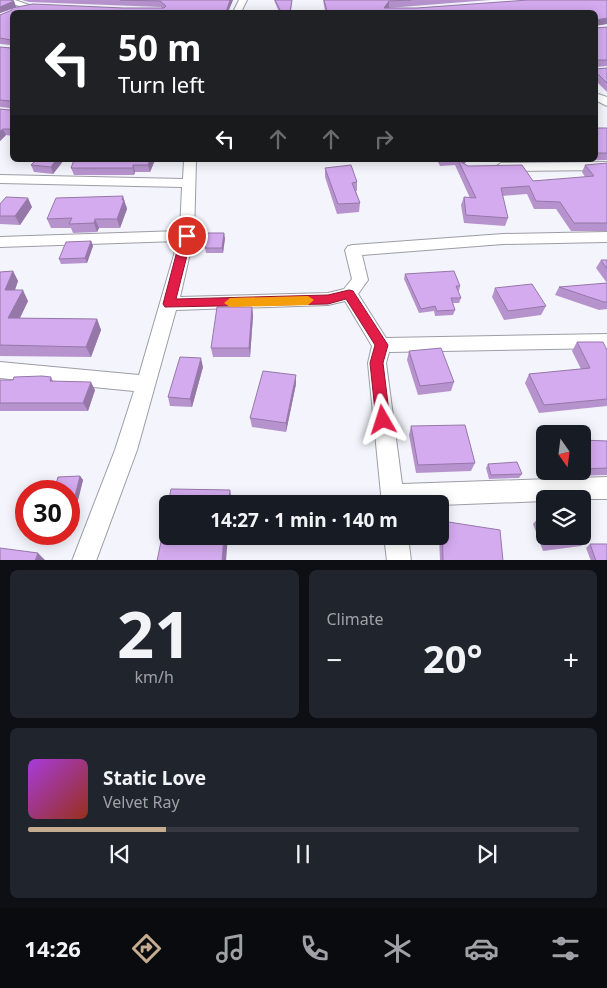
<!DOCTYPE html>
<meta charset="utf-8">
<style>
body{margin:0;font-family:"Noto Sans",sans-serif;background:#20242c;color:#f1f3f6;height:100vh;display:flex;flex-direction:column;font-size:19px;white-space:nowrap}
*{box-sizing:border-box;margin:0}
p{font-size:16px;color:#9ea1a6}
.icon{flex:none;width:28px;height:28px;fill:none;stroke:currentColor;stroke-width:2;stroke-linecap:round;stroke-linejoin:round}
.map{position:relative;height:560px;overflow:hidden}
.panel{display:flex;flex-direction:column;gap:10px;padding:10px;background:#0d0f14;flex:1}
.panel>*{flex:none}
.banner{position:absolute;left:10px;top:10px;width:588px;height:152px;border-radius:8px;box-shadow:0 2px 12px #0003;background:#202124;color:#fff;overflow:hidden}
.needle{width:32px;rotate:166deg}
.buttons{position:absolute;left:536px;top:425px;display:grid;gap:10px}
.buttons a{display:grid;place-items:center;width:55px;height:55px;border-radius:8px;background:#171b24;box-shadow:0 2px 12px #0003;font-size:25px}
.speed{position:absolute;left:15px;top:480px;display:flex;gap:10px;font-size:25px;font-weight:700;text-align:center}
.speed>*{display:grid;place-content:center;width:65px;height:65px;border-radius:50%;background:#171b24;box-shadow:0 2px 12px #0003;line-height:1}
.speed .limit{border:8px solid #d22;background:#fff;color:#111}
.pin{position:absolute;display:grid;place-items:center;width:42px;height:42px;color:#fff;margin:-21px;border:2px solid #fff;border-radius:50%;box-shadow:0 1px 5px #0007}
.me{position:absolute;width:55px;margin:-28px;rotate:354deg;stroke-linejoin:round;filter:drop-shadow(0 0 4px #0008)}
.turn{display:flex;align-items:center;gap:18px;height:105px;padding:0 25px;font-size:22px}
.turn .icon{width:65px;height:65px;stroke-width:2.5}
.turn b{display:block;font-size:35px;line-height:42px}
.lanes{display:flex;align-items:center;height:48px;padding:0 25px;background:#0003;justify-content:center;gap:25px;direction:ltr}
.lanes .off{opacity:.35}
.big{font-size:38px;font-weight:700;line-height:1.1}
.panel .tile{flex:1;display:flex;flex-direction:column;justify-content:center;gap:8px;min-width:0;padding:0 18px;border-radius:8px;background:#20242c}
.panel .dial{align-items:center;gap:0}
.dial b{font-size:65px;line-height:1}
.song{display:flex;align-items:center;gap:15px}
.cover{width:60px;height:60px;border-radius:8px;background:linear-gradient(135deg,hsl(280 70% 55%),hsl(10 70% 35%))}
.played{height:5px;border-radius:2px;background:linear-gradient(90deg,#c5ab90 25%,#363941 25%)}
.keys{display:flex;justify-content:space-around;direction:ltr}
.heat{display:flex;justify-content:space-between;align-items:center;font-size:28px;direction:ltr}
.panel .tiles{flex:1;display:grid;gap:10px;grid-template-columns:1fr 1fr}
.tile:last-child{grid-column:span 2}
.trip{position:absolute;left:159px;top:495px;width:290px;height:50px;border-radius:8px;background:#171b24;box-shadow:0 2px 12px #0003;font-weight:700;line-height:50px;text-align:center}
.tab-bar{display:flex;height:80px;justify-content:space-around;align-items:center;background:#090b0e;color:#9ea1a6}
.tab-bar .icon{width:35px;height:35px}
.tab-bar .on{color:#c5ab90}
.tab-bar b{font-size:22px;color:#f1f3f6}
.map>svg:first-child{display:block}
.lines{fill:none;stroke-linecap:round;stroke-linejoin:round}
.street-casing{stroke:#9d9da5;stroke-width:2}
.street{fill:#fff;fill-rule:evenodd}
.wall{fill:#b793ce}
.shaded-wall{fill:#9578a8}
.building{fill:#d5abf0;stroke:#9578a8}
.route{fill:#e11d48;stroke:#92132f}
.slow{fill:#f59e0b}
</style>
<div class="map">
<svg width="607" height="561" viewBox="0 0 607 561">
<rect width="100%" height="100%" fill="#f4f4fc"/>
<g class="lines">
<defs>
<path id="street" d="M1 0H15L32 6 28 9Z
M239 0H247L241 12H233Z
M595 93 607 97V106L595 100Z
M184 160H196L194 236 180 297 328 293 344 289 352 279 345 250 348 246 353 245 503 234 607 232V242L503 244 362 255 368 280 358 294 386 338 607 334V348L389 352 386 363 402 484 607 477V499H545V501L440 505 382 504 368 363 372 346 345 301 328 305 176 310 137 450 96 561H72L115 450 134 391 0 378V362L139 375 178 241 0 247V237L180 231 182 187 0 183V175L183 179Z
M607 162V170L501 171 495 167 501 163Z
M384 536H408L411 561H387Z"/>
</defs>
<use href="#street" class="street-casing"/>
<use href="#street" class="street"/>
</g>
<path class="wall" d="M0 0 14 1 16 7 123 8H162L161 7 29 2 22 0H233L228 12H12V136L6 135 0 141V109L10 110V108L0 107V47L11 48V45L0 44V15L12 10V9L0 13Z
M274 0H292L291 12H279Z
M323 0H490L388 8H417L607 0V24L596 25V28L607 27V66L596 67V69L607 68V92L595 80V12L325 11Z
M595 128H607V160L574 161V160H595Z
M32 160H64L53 174 34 172 31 165 34 162H33Z
M74 160H155L150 172H135L134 175H74L71 168Z
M437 160H512V161L466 162 464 164 468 166 533 181 585 177 582 172 585 165 607 163V231H571L556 209H534L527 194 502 196 508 218 505 226 464 223 461 205 464 197 470 198 455 165 440 166Z
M325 168 357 182V191H356L360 203 359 212 337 214 325 177Z
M0 204 32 207 20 225 0 224Z
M126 205 127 209 120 228H99L97 232 73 233 71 228H51L47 219Z
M225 238 223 253H206L205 248Z
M91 241 93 246 87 263 61 264 59 259Z
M601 260H607V283L596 268Z
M13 271 18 281 15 290 28 301 20 318 97 319 101 330 91 357 0 356V272Z
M405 274 460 286 459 291H458L461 298 459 303H452L455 310 453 315 435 316 434 311 419 313 404 279Z
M607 283V309L599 310 555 295 559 287Z
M495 288 546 306 541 315 504 320 492 297Z
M252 307 253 316 250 357H213L211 348Z
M577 342 607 350V406L539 413 525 383 529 374 581 369 572 351Z
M409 351 454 382 451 391 418 395 407 360Z
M203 367 192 407 170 406 168 397Z
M51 377 53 381 95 390 88 411H0V380H13Z
M296 384 286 432 252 427 250 418Z
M411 426 475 463 471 471 416 473 409 435Z
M582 440 607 441V475L574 476V471H582Z
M488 464 522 474 519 478 489 479 486 468Z
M80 476 83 480 76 508H69V491Z
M539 517H545V536H582L588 539 581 546 543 551 533 524Z
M442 521 503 561H440L439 536H440V525Z
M590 544 607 561H591L586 548Z"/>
<path class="shaded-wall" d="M230 0H233L228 12H226Z
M14 1 16 7 0 13V7Z
M389 1V7L384 12V8Z
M607 18V24L595 26 596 20Z
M3 129 6 135 0 141V131Z
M56 160H64L53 174 51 167Z
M150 160H155L150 172 148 165Z
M460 160H467L466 162 461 166 459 162Z
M133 165 135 172 134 175 133 168Z
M123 196 127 209 120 228 117 219Z
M28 198 32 207 20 225 15 216Z
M95 219 99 228 97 232 94 223Z
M224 233 225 238 223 253 222 248Z
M91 241 93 246 87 263 85 258Z
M13 271 18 281 11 301 5 290Z
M23 290 28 301 15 328 8 318Z
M252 307 253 316 250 357 249 348Z
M97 319 101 330 91 357 86 347Z
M201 358 203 367 192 407 190 399Z
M296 375V384L286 432V423Z
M91 382 95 390 88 411 83 403Z
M80 476 83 480 76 508 73 504Z
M230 490 232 500V504H228Z
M224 536H228L226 561H222Z
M38 553 46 561H35Z"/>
<path class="building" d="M0 0H10L14 1 0 7Z
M120 0H230L226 12H12V129H3L0 131V109L10 110 11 101 0 100V47L11 48V40L0 38V15L12 10V8L33 4 123 8H164L166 6 160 1Z
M275 0H292L290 12H281Z
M324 0H411L389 1 384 8H417L528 0H607V18L596 20V28L607 27V60H596V69L607 68V83L595 71V12H318L317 11H327Z
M595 128H607V153H595Z
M36 160H56L51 167 31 165Z
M74 160H150L148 165H133V168H71Z
M458 160H460L459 161 468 166 522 165 533 181 594 176 585 165 607 163V223H574L560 202 536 201 529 186 501 188 508 218 466 215 464 197 476 198Z
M351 165 357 182 352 183 360 203 338 204 325 168Z
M123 196 122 200H124L117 219H95L94 223 69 224 72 218 47 219 56 198Z
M6 197 28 198 15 216H0V204Z
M208 233H224L222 248H205Z
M91 241 85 258 59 259 66 242Z
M601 260H607V269Z
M13 271 5 290H23L8 318 97 319 86 347 0 345V272Z
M454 271 460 286H456L461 298H451L455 310 437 311 435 306 421 309 405 274Z
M607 283V302H604L559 287Z
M532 284 546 306 508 311 495 288Z
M217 307H252L249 348H211Z
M577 342H603L607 350V399L544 405 529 374 590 368Z
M441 348 454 382 420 386 409 351Z
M180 357 201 358 190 399 168 397Z
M263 371 296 375 286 423 250 418Z
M42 376 51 377 50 381 91 382 83 403H0V380H13L14 377Z
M465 425 475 463 418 465 411 426Z
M582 440 607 441V468L582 469V456L586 455 582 444Z
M517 462 522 474 491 475 488 464Z
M80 476 73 504H69V491H54L58 477Z
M171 489 230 490 228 504H168Z
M168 508V536H224L222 561H157Z
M539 517H545V533Z
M442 521 500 530 503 561H443Z
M582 526 588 539 549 544 546 536H582Z
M590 544H607V561H596Z
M0 548 38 553 35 561H0Z"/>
<path class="route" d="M187 232 192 236 176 299 328 295 349 290 353 291 388 345 383 363 390 420 388 424 383 426 378 424 376 420 370 363 375 345 346 299 328 304 165 307 163 304 181 236Z"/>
<path class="slow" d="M308 296 314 300 308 305 230 307 224 303 230 298Z"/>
</svg>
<div class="buttons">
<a><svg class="needle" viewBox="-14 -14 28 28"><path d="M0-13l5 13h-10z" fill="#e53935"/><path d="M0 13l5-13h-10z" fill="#9ea1a6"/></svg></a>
<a><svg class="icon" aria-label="layers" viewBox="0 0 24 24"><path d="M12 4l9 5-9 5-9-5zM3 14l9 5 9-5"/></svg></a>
</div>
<div class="speed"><div class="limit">30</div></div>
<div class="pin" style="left:187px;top:236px;background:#d93025"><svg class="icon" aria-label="arrive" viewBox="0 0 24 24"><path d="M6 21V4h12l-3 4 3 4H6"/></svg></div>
<svg class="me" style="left:383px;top:420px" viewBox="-20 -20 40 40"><path d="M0-17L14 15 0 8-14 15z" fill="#e11d48" stroke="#fff" stroke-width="4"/></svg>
<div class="trip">14:27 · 1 min · 140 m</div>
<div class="banner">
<div class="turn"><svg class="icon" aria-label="left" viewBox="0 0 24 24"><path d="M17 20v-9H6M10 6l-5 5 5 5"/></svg><div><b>50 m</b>Turn left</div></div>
<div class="lanes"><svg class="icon" aria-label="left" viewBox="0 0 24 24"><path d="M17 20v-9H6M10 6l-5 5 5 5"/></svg><svg class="icon off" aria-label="ahead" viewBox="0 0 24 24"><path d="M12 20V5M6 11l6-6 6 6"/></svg><svg class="icon off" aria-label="ahead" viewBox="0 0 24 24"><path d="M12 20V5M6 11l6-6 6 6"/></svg><svg class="icon off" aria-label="right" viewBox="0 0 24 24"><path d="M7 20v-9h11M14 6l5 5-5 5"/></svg></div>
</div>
</div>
<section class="panel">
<div class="tiles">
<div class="tile dial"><b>21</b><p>km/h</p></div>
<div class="tile"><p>Climate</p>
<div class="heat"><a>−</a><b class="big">20°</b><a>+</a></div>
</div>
<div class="tile">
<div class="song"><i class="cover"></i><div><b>Static Love</b><p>Velvet Ray</p></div></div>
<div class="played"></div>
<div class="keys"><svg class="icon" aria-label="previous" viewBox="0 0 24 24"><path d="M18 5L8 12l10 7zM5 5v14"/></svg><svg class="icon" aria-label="pause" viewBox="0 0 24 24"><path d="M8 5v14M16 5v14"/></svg><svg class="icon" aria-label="next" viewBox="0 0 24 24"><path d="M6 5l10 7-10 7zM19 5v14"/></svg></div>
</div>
</div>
</section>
<nav class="tab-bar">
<b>14:26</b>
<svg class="icon on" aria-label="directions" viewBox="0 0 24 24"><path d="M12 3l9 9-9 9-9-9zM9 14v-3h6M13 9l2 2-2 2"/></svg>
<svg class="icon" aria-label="music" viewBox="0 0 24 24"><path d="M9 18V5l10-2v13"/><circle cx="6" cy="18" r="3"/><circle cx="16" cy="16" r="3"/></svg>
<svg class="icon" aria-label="phone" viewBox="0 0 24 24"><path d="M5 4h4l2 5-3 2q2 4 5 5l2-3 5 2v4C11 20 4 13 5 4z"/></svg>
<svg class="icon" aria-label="climate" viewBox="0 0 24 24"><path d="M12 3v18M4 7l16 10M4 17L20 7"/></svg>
<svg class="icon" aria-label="car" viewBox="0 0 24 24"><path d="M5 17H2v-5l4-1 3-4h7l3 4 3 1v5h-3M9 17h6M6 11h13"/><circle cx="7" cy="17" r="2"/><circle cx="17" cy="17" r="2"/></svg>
<svg class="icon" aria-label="filters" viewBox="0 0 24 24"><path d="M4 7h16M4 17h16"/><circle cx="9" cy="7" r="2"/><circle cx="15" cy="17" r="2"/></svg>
</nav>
